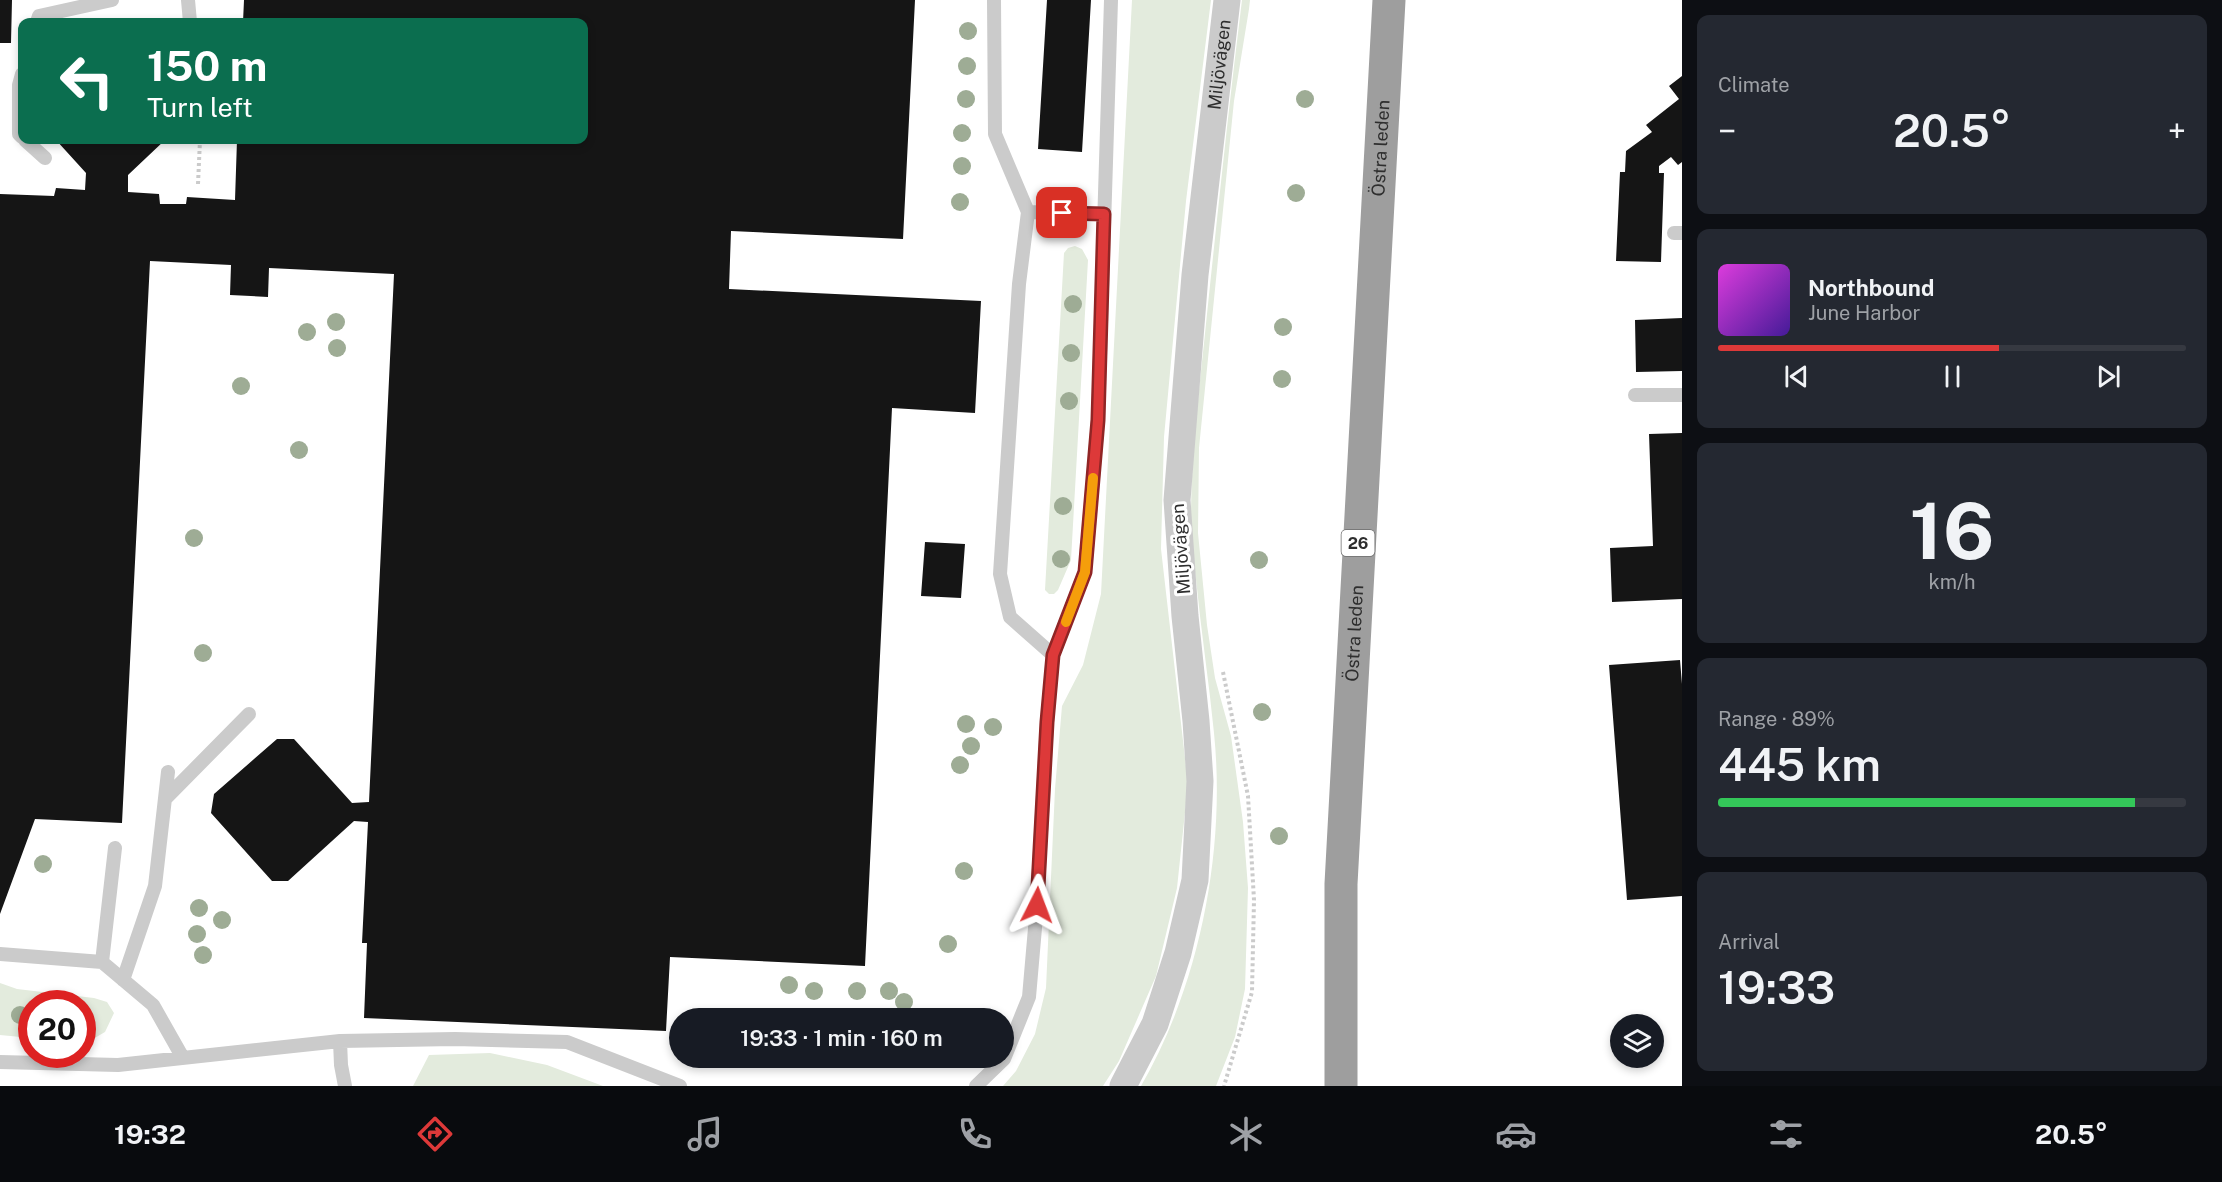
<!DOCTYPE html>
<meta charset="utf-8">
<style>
body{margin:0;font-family:"Public Sans",sans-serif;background:#242831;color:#f1f3f6;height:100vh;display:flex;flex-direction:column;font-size:22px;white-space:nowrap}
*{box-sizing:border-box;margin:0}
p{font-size:20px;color:#9ea1a6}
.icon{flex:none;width:33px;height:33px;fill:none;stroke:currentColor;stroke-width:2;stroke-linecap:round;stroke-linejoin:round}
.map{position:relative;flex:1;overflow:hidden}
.drawer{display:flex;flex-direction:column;gap:15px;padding:15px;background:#0d0f14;width:540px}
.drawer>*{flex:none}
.top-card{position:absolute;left:18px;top:18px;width:570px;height:126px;border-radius:12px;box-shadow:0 3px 9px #0003;background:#0b6e4f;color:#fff;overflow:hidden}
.controls{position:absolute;left:1610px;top:1014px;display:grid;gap:12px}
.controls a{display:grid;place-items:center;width:54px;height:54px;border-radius:50%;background:#171b24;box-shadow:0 3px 9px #0003;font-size:30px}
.speed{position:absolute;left:18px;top:990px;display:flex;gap:12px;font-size:30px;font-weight:700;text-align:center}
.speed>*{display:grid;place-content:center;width:78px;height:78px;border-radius:50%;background:#171b24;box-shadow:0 3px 9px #0003;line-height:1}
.speed .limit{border:9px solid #d22;background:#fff;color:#111}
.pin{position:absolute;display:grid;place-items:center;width:51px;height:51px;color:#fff;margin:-26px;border-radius:12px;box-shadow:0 3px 9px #0006}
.me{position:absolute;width:66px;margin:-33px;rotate:3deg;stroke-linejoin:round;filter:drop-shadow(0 0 4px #0008)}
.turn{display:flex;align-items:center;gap:21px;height:126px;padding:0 30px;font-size:27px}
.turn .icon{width:78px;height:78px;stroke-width:2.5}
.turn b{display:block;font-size:42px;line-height:51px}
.big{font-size:45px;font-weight:600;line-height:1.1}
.drawer .card{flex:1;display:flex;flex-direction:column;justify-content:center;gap:9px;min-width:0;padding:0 21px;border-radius:12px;background:#242831}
.drawer .dial{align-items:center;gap:0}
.dial b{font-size:78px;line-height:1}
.song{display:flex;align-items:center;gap:18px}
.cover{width:72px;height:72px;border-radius:9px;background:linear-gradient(135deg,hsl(300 70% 55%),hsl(260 70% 35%))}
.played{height:6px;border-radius:3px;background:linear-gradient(90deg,#dd3939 60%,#363941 60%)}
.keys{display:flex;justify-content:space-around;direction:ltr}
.heat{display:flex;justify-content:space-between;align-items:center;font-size:33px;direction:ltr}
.charge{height:9px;border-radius:4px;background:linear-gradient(90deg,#34c759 89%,#363941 0)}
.trip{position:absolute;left:669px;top:1008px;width:345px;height:60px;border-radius:30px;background:#171b24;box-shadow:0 3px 9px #0003;font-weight:600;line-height:60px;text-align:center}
.tabs{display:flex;height:96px;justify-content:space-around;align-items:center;background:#090b0e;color:#9ea1a6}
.tabs .icon{width:42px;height:42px}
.tabs .on{color:#dd3939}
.tabs b{font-size:27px;color:#f1f3f6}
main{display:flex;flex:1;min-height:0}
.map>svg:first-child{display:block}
.green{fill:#e3ebdd}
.building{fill:#151515}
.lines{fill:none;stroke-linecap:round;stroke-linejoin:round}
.path{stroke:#cbcbcb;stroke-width:4;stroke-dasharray:3 3;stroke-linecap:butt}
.service{stroke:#cbcbcb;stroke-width:14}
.minor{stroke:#cbcbcb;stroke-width:27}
.trunk{stroke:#9e9e9e;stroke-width:33}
.tree{fill:#9eac95}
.route-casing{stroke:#902525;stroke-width:15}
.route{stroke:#dd3939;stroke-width:10}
.slow{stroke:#f59e0b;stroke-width:10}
.labels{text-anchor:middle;stroke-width:6;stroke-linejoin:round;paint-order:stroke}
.shield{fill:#fff;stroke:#6d6d6d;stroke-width:1.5}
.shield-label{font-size:16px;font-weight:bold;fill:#2e2e2e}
.street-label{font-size:18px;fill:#2e2e2e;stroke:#fff}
</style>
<main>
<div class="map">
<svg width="1682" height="1086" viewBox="0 0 1682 1086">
<rect width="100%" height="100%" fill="#fff"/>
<path class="green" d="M1132 0H1211L1186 201 1164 437 1161 549 1188 784 1177 888 1156 976 1119 1061 1103 1086H1003L1016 1071 1035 1034 1046 988 1055 789 1062 706 1083 665 1101 594Z
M1242 0H1250L1249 9 1234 101 1199 448 1198 533 1207 625 1215 678 1231 736 1243 822 1248 888 1245 989 1235 1037 1216 1086H1141C1200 984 1226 850 1214 733 1209 682 1201 631 1196 579 1194 563 1191 546 1191 529 1190 458 1200 385 1207 314 1218 209 1229 105 1242 0Z
M1075 246 1082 249 1088 260 1071 560 1058 590 1054 594H1049L1045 590 1064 253 1068 248Z
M0 983 17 989 94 998 107 1002 114 1013 105 1032 86 1043H83L82 1004H32L31 1038 0 1035Z
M490 1053 547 1065 603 1086H413L429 1055Z"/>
<path class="building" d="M0 0H12L11 43H0Z
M244 0H915L903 239 731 231 729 289 981 301 975 413 892 408 865 966 670 957 666 1031 364 1018 367 943H362L368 822 354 821 288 881H272L211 813 214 794 277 739H294L352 803 369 802 394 274 269 268 268 297 230 295 231 265 150 261 122 823 35 819 0 914V194L54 196 56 188 85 190 86 173 56 140H165L128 175V192L159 194 160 204H186L187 197 235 200 237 140H584V22H243Z
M1047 0H1091L1082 152 1038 149Z
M1682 76V162L1678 165 1671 157 1659 166V173H1664L1661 262 1616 261 1620 172H1625L1626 151 1652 132 1646 125 1679 99 1669 86Z
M1682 318V371L1636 372 1635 320Z
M1682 433V599L1612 602 1610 548 1653 546 1649 434Z
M925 542 965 544 961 598 921 596Z
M1680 660 1682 684V896L1627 900 1609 665Z"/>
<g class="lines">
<path class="path" d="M198 184 200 140
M1223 672 1248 796 1254 900 1252 992 1224 1086"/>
<path class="service" d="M188 0 190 22
M994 0 995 134 1028 212 1019 284 1000 574 1010 617 1053 655
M37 22 39 16 112 0
M22 74 19 85V134L22 137
M25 140 45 158
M1028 212 1104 214
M1674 233H1682
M1635 395H1682
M165 799 249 714
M0 954 102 962 153 1005 183 1058
M102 962 115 848
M123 980 155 886 168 772
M340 1041 341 1065 345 1086
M0 1062 118 1065 340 1041 455 1039 567 1042 680 1086
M976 1086 1004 1059 1029 997 1037 905 1047 722 1053 655 1085 572 1098 420 1111 0"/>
<path class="minor" id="s1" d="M1123 1086 1155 1024 1178 953 1195 880 1200 781 1196 721 1185 616 1177 500 1195 275 1227 0"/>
<path class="trunk" id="s2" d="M1341 1086V884L1389 0"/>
</g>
<g class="tree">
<circle cx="968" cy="31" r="9"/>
<circle cx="967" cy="66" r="9"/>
<circle cx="966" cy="99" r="9"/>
<circle cx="1305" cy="99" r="9"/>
<circle cx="962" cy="133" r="9"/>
<circle cx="962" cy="166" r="9"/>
<circle cx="1296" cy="193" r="9"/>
<circle cx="960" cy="202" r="9"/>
<circle cx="1073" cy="304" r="9"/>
<circle cx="336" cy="322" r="9"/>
<circle cx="1283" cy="327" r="9"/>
<circle cx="307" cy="332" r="9"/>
<circle cx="337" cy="348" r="9"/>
<circle cx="1071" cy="353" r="9"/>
<circle cx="1282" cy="379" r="9"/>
<circle cx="241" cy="386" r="9"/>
<circle cx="1069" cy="401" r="9"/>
<circle cx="299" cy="450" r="9"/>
<circle cx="1063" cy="506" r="9"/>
<circle cx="194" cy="538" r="9"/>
<circle cx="1061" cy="559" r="9"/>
<circle cx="1259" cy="560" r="9"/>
<circle cx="203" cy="653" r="9"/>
<circle cx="1262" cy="712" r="9"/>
<circle cx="966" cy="724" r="9"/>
<circle cx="993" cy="727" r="9"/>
<circle cx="971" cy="746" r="9"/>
<circle cx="960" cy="765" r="9"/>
<circle cx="1279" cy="836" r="9"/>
<circle cx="43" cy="864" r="9"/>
<circle cx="964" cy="871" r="9"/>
<circle cx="199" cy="908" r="9"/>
<circle cx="222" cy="920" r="9"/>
<circle cx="197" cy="934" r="9"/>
<circle cx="948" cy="944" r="9"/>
<circle cx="203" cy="955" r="9"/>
<circle cx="789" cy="985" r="9"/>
<circle cx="814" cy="991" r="9"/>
<circle cx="857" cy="991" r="9"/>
<circle cx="889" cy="991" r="9"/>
<circle cx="904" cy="1002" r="9"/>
<circle cx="20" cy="1015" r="9"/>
</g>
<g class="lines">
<defs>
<path id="route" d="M1037 905 1047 722 1053 655 1085 572 1098 420 1104 214 1062 213"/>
</defs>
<use href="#route" class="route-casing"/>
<use href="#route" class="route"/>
<path class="slow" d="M1066 622 1085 572 1093 478"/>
</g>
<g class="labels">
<rect class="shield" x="1341.5" y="530" width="33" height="26" rx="4.5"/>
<g class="shield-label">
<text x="1358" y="549">26</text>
</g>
<g class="street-label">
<text dy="6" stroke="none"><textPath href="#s1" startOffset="1038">Miljövägen</textPath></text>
<text dy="6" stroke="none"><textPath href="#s2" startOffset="939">Östra leden</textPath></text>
<text transform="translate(1181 549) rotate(-94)" y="6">Miljövägen</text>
<text dy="6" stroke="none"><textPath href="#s2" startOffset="453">Östra leden</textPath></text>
</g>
</g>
</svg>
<div class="controls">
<a><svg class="icon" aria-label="layers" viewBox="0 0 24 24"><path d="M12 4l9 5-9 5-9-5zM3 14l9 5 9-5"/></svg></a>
</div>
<div class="speed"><div class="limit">20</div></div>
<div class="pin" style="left:1062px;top:213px;background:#d93025"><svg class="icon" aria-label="arrive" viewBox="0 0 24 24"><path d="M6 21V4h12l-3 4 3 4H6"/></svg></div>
<svg class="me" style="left:1037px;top:905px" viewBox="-20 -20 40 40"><path d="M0-17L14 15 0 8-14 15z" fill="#dd3939" stroke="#fff" stroke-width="4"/></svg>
<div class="trip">19:33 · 1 min · 160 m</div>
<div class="top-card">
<div class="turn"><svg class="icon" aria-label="left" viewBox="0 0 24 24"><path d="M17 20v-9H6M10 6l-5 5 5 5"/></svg><div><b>150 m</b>Turn left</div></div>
</div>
</div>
<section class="drawer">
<div class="card"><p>Climate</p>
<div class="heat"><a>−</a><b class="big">20.5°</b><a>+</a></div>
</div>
<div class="card">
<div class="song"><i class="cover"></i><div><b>Northbound</b><p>June Harbor</p></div></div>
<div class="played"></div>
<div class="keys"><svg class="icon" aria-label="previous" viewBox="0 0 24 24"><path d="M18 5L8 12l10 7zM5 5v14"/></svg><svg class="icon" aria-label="pause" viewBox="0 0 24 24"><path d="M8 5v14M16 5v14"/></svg><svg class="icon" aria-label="next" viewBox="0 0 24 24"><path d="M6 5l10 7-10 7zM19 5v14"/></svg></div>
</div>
<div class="card dial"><b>16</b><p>km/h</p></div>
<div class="card"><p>Range · 89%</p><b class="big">445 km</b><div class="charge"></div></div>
<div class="card"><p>Arrival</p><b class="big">19:33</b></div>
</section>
</main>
<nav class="tabs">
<b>19:32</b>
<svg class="icon on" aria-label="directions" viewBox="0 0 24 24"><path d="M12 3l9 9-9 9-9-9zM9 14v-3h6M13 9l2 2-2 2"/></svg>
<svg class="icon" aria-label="music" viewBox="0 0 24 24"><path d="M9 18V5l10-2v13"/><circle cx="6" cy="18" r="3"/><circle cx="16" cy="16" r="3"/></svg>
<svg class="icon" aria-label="phone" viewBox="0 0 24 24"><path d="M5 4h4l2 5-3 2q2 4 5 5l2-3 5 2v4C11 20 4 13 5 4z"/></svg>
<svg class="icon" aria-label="climate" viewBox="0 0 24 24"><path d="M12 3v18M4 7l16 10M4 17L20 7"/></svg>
<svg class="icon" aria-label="car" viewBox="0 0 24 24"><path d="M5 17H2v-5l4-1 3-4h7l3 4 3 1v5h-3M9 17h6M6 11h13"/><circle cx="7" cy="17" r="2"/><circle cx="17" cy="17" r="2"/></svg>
<svg class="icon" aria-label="filters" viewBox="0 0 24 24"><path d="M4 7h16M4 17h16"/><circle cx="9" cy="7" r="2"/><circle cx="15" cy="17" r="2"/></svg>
<b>20.5°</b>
</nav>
